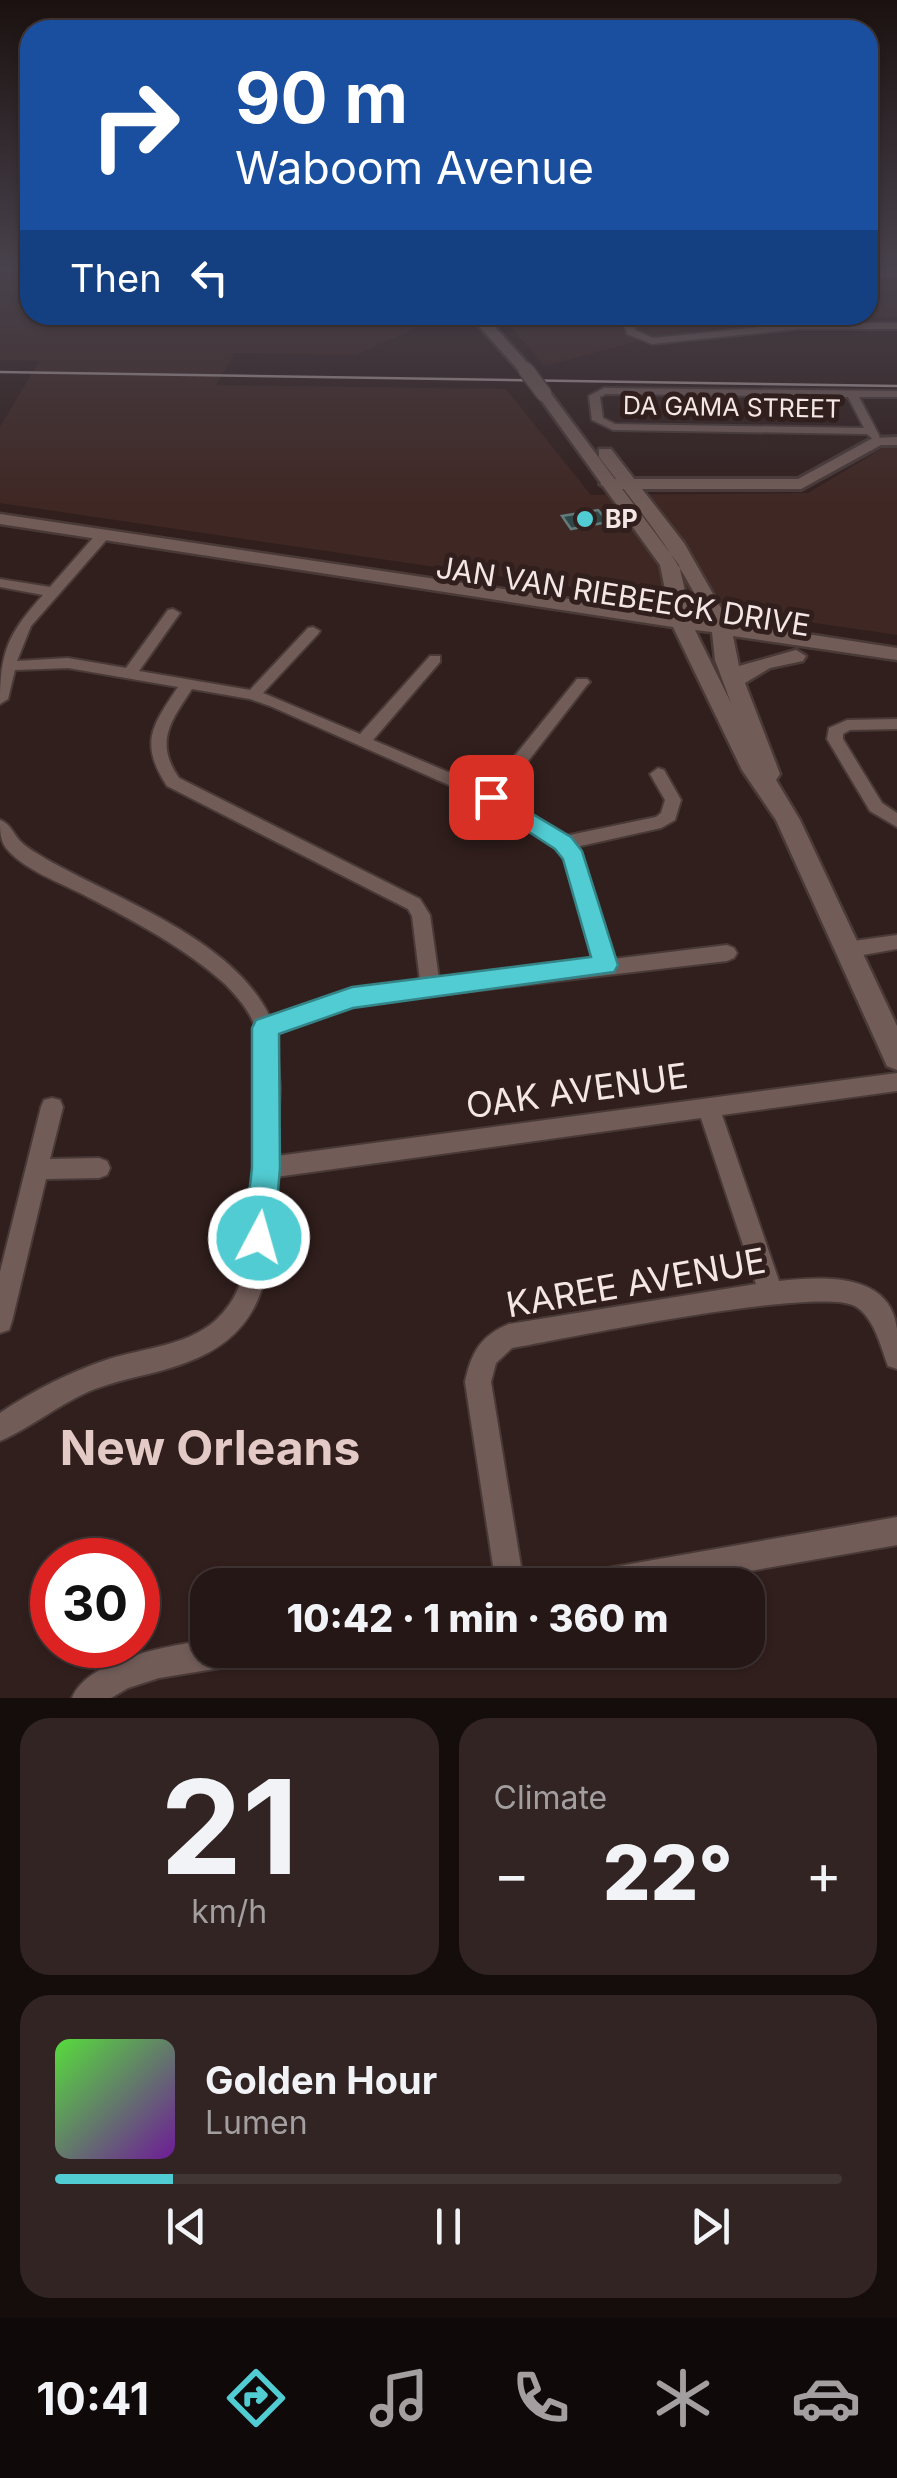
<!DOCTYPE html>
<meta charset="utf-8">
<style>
body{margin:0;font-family:Inter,sans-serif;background:#312423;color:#f1f3f6;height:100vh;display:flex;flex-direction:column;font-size:38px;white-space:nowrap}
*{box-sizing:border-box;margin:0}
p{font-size:32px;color:#a39fa1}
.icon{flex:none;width:55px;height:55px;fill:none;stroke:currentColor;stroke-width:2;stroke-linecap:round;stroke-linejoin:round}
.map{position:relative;height:1698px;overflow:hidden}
.details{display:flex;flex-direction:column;gap:20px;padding:20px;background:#140d0c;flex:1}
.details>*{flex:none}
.banner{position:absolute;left:20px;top:20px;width:858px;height:305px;border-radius:30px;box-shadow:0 2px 8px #0004,0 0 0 2px #423635;background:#1a4fa0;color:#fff;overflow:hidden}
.speed{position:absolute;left:30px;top:1538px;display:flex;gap:20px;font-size:50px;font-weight:700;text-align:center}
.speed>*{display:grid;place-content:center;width:130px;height:130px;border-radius:50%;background:#251716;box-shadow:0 2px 8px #0004,0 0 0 2px #423635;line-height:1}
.speed .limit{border:15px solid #d22;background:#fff;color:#111}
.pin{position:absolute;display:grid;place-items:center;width:85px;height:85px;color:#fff;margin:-42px;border-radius:20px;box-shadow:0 5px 15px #0006}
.me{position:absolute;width:110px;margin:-55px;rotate:6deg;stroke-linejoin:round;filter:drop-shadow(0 0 8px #0008)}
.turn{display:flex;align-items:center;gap:35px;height:210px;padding:0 50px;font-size:45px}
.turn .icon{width:130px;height:130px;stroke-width:2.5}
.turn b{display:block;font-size:70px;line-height:85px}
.then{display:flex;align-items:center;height:95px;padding:0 50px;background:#0003;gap:20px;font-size:38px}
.big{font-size:75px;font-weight:800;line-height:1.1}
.details .tile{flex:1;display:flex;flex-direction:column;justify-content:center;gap:15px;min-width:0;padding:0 35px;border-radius:30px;background:#312423}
.details .dial{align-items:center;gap:0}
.dial b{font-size:130px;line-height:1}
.song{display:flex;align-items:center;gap:30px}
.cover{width:120px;height:120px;border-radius:15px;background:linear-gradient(135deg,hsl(110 70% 55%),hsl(280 70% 35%))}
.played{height:10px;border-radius:5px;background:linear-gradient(90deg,#51ccd2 15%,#423635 15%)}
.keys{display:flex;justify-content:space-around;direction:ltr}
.heat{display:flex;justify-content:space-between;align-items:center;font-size:55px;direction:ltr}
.details .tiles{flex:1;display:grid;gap:20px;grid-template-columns:1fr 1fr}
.tile:last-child{grid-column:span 2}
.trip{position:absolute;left:190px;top:1568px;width:575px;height:100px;border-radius:30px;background:#251716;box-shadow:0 2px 8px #0004,0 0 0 2px #423635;font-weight:800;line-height:100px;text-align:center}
.tab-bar{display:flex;height:160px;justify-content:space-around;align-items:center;background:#0f0909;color:#a39fa1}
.tab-bar .icon{width:70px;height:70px}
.tab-bar .current{color:#51ccd2}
.tab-bar b{font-size:45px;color:#f1f3f6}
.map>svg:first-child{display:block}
.built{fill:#3f2723}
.building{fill:#304748;stroke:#627b7c;stroke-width:2.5}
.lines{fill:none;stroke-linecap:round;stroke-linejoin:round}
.minor-casing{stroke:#493a38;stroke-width:4}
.tertiary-casing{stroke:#493a38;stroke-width:6}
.secondary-casing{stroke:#493a38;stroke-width:5}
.minor{fill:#715c58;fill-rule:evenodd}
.tertiary{fill:#715c58;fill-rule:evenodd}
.secondary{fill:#715c58;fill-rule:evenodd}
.rail{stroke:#afa09e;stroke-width:2.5}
.secondary-bridge-casing{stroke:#493a38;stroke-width:18;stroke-linecap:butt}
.secondary-bridge{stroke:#715c58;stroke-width:15}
.route{fill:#51ccd2;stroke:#358588;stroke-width:2.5}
.poi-dot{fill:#51ccd2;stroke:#311f1d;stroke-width:4}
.labels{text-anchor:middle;stroke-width:10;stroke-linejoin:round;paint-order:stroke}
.far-street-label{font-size:25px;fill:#f3e6e4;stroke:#311f1d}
.far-poi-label{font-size:25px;font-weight:bold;fill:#f3e6e4;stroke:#311f1d;text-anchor:start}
.street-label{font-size:30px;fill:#f3e6e4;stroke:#311f1d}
.near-street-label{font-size:35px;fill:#f3e6e4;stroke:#311f1d}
.near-district-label{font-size:48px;font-weight:bold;fill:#e3cac7;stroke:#311f1d}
</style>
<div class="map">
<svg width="897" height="1698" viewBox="0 0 897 1698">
<rect width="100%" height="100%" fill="#311f1d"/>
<path class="built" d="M0 270H30V315H445L356 355 235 353 216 385 506 389 591 495 808 493 888 445H897V635L0 503V427L39 361 0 360Z
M868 270H897V317H822L658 336 545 366 500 315H868Z"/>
<path class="building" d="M598 510 608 522 571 529 562 516Z"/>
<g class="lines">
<defs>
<path id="minor" d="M868 270 897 271V277L868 276Z
M621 315H631L635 330 653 338 799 323H897V329H799L652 344 627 334Z
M604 388 897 391V397H859L880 437 874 440 867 434 613 430 592 420 589 396ZM606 394 848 397 864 428 615 424 603 418 600 397Z
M104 530 110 534 109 537 31 626 17 661 68 658 126 668 168 610 173 609 180 613 139 671 250 690 308 628 313 627 320 631 318 634 263 693 360 734 430 656H440V662L373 740 488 789 577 679H587L590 682 587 685 501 796 565 836 656 817 661 813 665 800 650 774 658 768 664 770 681 800 675 820 661 828 576 847 583 857 613 959 727 945 734 948 737 953 734 958 727 961 352 1005 276 1032 280 1088 277 1156 897 1073V1091L722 1115 779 1281C821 1277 890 1271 897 1329 897 1342 897 1356 897 1369L888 1366C881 1347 874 1317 855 1306 817 1286 568 1338 512 1348L496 1363 491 1382 524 1585H496L465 1382C471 1353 481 1335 509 1324L756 1284 701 1118 276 1177C269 1259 276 1330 185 1363 156 1374 124 1378 95 1389 61 1402 33 1427 0 1441V1413C34 1390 70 1372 109 1359 144 1348 186 1346 215 1321 226 1311 235 1298 240 1284 253 1242 268 1066 255 1027 250 1011 237 996 225 984 184 947 132 920 84 895 59 882 24 870 6 848 0 839 0 831 0 820 11 824 13 834 21 842 27 848 38 854 46 859 118 900 233 939 270 1017L352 989 420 981 412 916 408 909 167 786C139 743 152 726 178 687L68 668 15 670 8 699 0 704C0 651 8 634 43 595L0 587V579L50 587 99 531ZM192 689 250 699 270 706 485 801 557 847 566 859 594 961 439 979 430 915 420 899 179 778C154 742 171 721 192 689Z
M897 719V729L850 730 843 734V739L882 803 897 813V827L870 811 827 739 829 728 847 720Z
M897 935V949L846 958 839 955 837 950 839 945 846 942Z
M52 1098 60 1100 63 1107 50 1159 99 1158 107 1161 110 1168 107 1175 99 1178 46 1179 12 1321 9 1330 0 1333V1272L41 1107 44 1100Z
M897 1517V1545L670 1585H577L581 1575 591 1571Z
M208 1640V1650H254L249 1660 239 1665 159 1678 128 1688 111 1698H72C89 1658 169 1646 208 1640Z"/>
<path id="tertiary" d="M897 437V445H881L801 489H608L600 484 608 479H798L873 438Z"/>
<path id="secondary" d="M469 315H484L531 367V373H521Z
M539 391H549L679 565 691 617 707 619C680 559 639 509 599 457V449H611L684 543 729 622 897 648V660L733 636 739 666 796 650 806 656 803 661 770 668 745 683 780 774 776 780 800 820 897 1026V1070L887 1066 776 820 742 770 673 627 0 524V514L670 614 660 565 539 397ZM695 630 712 632 715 660 731 703Z"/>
</defs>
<use href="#minor" class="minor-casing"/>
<use href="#tertiary" class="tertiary-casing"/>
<use href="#secondary" class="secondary-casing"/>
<use href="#minor" class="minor"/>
<use href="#tertiary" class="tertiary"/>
<use href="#secondary" class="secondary"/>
<path class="rail" d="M0 372 897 386"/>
<defs>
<path id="secondary-bridge" d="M526 370 544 394"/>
</defs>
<use href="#secondary-bridge" class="secondary-bridge-casing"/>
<use href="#secondary-bridge" class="secondary-bridge"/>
</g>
<linearGradient id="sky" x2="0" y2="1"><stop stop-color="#1b1110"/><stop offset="0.53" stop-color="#48424c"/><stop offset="1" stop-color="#48424c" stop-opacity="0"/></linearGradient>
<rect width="897" height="508" fill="url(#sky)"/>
<path class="route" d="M491 789 571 837 582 851 618 965 614 972 353 1008 279 1034 280 1168 274 1238 270 1248 259 1252 249 1248 244 1238 252 1168V1028L256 1020 352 987 591 957 563 859 555 849 483 802 480 797Z"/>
<circle class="poi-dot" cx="585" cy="519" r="10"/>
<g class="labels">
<g class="far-street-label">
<text transform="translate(732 407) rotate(1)" y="9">DA GAMA STREET</text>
</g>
<g class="far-poi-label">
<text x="605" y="528">BP</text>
</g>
<g class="street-label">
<text transform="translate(623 597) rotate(9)" y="10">JAN VAN RIEBEECK DRIVE</text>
</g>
<g class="near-street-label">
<text transform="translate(577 1091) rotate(-8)" y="12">OAK AVENUE</text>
<text transform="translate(636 1283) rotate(-10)" y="12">KAREE AVENUE</text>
</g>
<g class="near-district-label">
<text x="210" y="1465">New Orleans</text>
</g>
</g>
</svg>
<div class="speed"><div class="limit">30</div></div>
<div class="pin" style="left:491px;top:797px;background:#d93025"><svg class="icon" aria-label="arrive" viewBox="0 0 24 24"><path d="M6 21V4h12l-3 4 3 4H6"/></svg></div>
<svg class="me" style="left:259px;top:1238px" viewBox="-20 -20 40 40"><circle r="17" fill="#51ccd2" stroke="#fff" stroke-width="3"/><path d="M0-11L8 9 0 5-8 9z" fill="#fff"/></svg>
<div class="trip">10:42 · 1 min · 360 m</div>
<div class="banner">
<div class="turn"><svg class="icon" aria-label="right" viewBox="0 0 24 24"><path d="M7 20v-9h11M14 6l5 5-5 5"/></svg><div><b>90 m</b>Waboom Avenue</div></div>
<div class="then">Then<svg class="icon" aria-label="left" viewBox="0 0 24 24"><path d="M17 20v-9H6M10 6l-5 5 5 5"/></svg></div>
</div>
</div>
<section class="details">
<div class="tiles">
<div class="tile dial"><b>21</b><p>km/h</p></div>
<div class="tile"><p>Climate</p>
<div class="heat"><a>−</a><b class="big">22°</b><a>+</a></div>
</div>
<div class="tile">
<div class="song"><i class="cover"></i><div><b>Golden Hour</b><p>Lumen</p></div></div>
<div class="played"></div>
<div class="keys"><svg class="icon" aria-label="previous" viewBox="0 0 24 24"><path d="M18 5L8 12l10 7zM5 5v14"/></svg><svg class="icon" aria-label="pause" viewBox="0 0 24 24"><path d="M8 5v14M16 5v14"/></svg><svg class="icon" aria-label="next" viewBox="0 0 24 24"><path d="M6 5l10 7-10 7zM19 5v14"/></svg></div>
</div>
</div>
</section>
<nav class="tab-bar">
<b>10:41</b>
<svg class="icon current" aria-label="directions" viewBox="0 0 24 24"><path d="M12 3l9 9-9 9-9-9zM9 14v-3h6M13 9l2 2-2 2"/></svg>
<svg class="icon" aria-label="music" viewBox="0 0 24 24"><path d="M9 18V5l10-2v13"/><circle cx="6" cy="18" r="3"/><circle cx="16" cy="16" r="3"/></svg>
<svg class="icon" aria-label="phone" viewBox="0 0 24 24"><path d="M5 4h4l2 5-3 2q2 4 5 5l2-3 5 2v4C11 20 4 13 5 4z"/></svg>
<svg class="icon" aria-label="climate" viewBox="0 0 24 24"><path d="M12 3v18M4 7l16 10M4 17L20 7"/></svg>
<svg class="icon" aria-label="car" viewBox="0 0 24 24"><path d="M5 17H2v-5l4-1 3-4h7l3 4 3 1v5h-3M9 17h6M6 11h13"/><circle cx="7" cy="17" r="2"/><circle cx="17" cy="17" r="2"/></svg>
</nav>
